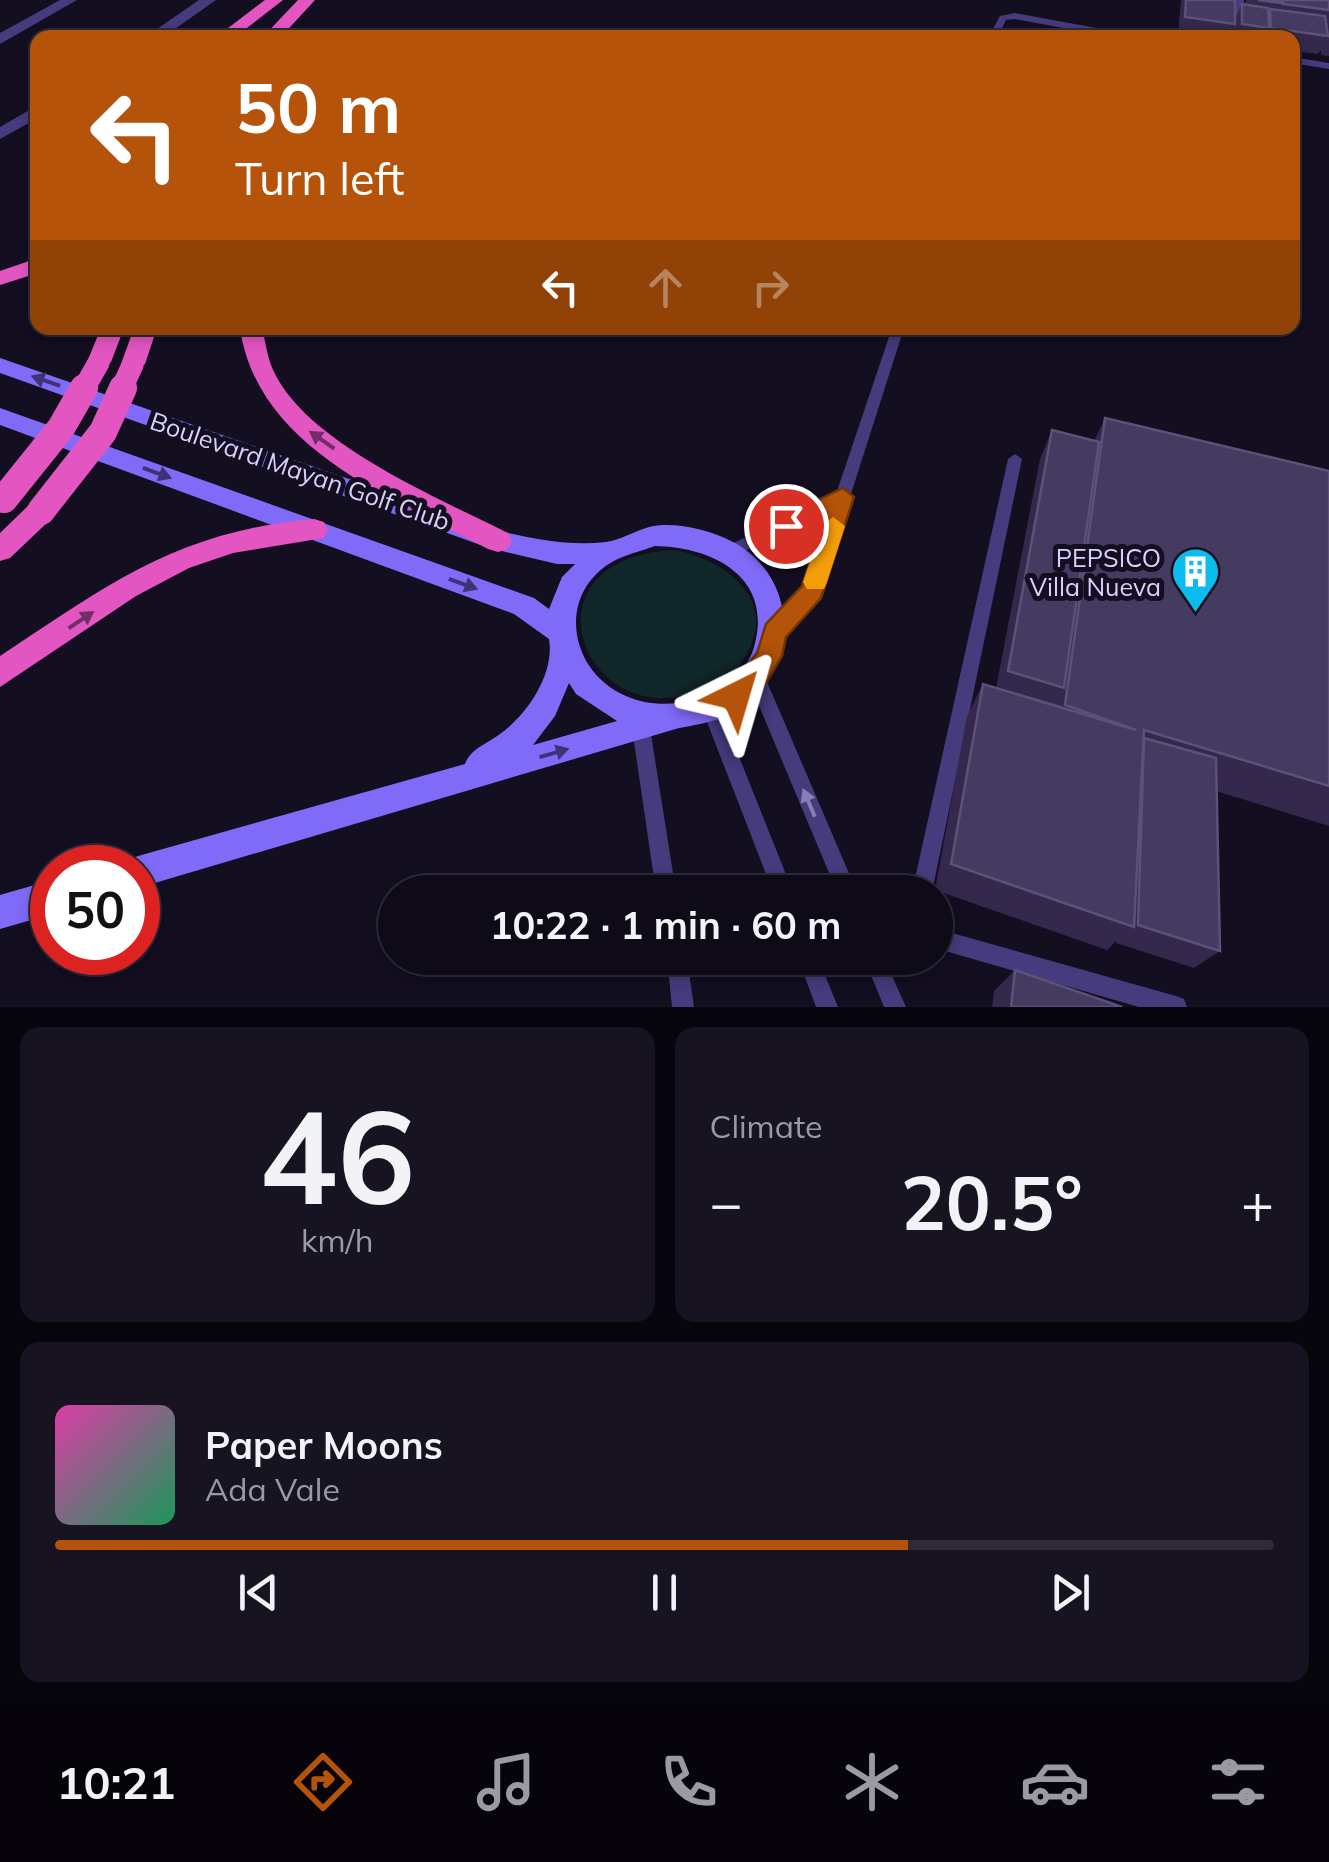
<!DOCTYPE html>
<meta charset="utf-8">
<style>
body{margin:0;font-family:Mulish,sans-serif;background:#171321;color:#f1f3f6;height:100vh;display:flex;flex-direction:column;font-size:38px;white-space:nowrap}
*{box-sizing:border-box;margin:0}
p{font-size:32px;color:#9b9aa2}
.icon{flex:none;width:55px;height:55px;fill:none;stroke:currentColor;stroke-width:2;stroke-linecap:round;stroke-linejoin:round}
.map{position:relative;height:1007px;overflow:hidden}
.side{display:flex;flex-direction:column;gap:20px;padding:20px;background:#08060d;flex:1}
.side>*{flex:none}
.guide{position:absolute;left:30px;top:30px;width:1270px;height:305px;border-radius:20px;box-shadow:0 5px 15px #0003,0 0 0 2px #2e2b37;background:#b45309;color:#fff;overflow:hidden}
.speed{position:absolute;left:30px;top:845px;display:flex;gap:20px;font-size:50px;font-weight:700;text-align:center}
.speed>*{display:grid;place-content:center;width:130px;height:130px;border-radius:50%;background:#0e0a18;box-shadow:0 5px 15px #0003,0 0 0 2px #2e2b37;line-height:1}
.speed .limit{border:15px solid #d22;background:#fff;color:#111}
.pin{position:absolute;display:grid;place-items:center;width:85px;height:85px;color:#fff;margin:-42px;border:5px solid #fff;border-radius:50%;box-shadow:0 2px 10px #0007}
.me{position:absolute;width:110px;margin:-55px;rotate:40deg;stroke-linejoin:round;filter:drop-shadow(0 0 8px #0008)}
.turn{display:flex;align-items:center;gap:35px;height:210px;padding:0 40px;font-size:45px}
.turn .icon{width:130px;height:130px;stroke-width:2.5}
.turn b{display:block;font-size:70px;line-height:85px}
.lanes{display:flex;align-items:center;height:95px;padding:0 40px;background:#0003;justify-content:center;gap:50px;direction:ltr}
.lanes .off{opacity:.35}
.big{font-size:75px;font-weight:700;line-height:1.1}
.side .tile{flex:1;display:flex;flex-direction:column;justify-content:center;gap:15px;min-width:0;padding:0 35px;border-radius:20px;background:#171321}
.side .dial{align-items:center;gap:0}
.dial b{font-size:130px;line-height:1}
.song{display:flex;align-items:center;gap:30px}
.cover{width:120px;height:120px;border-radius:15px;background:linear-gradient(135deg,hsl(320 70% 55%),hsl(150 70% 35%))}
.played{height:10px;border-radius:5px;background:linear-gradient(90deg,#b45309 70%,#2e2b37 70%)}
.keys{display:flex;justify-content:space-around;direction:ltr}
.heat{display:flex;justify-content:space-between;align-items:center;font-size:55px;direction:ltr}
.side .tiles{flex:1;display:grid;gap:20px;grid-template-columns:1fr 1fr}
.tile:last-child{grid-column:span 2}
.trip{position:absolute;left:378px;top:875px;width:575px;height:100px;border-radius:50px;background:#0e0a18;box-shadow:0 5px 15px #0003,0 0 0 2px #2e2b37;font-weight:700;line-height:100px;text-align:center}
.tab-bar{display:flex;height:160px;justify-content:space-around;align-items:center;background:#06040a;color:#9b9aa2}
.tab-bar .icon{width:70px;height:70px}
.tab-bar .selected{color:#b45309}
.tab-bar b{font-size:45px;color:#f1f3f6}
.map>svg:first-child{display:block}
.green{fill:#11282a}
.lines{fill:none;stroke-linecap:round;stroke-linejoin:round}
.service{fill:#453b7d;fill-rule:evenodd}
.minor{fill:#453b7d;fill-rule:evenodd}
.tertiary{fill:#453b7d;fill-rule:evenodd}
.secondary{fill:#7f6bf8;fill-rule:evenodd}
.trunk{fill:#e356c2;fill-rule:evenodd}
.trunk-bridge-far1{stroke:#e356c2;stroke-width:22}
.trunk-bridge{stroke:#e356c2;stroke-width:28}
.wall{fill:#34284d}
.building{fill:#453a60;stroke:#5d5179;stroke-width:2.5}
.oneway{fill:#3e3376}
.oneway2{fill:#712e69}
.oneway3{fill:#887eb7}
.route{fill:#b45309;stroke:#753606;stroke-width:2.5}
.slow{fill:#f59e0b}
.labels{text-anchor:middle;stroke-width:10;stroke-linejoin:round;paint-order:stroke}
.street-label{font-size:25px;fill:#dad0fd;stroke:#130e20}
.poi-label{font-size:25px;fill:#dad0fd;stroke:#130e20;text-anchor:end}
</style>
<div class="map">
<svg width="1329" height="1007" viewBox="0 0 1329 1007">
<rect width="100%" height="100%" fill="#130e20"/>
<path class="green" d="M675 550C730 561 783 605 741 663 728 681 711 688 690 694 579 726 520 557 675 550Z"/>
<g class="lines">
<path class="service" d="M1015 13 1135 35 1139 38H1118L1015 19 1006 20 997 38H988L1000 16Z
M1292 57 1329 63V69L1292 63Z
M892 328H904L820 591 781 637 775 639 769 637 767 632 769 627 805 588 831 509 735 556H723L721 552 723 548 836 494Z
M1015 454 1022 459 932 892H912L1008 459Z
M756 669 762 672 765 677 857 892H837L747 677 750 672Z
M711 701 717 703 720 709 793 892H773L702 709 705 703Z
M641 720 647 722 650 728 676 892H656L632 728 635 722Z
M935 924 945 931 1176 996 1184 999 1187 1007H1139L938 949 935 948Z
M667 958H687L694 1007H672Z
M798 958H818L838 1007H816Z
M864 958H884L906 1007H884Z"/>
<path class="minor" d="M60 0H77L0 44V33Z
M1230 0H1244L1246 15 1329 29V37L1234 21Z"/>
<path class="tertiary" d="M199 0H216L162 38H144Z
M38 105V118L0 139V127Z"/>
<path class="secondary" d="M0 358 499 531C536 539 568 546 606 542 620 540 635 531 649 527 674 521 709 530 731 541 796 573 803 664 744 706 725 720 702 724 679 728L138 888V868H123L126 860 138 856 465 764C471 748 487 744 500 734 527 715 555 674 549 639L514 614 0 425V408L534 598 549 609 562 577 575 564H557L489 548 0 373ZM655 546C714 547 774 578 754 647 740 697 670 716 626 696 569 672 556 595 612 562 624 555 641 551 655 546ZM569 683 576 694 617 721 533 745 555 716Z
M52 880V914L0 929V895Z"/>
<path class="trunk" d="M265 0H283L234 38H215Z
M298 0H315L280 38H262Z
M38 258V273L0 285V271Z
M101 328H124L111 362 99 370 87 362Z
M134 328H157L145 364 133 372 121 364Z
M240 328H262C265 340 267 354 271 365 300 441 439 498 508 533L512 541 508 549 498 552 488 549C392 498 257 448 240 328Z
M41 500 51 503 55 511 51 519 10 558 0 561V533L31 503Z
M314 519 324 522 328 530 324 538 233 553 189 568 136 596 0 687V656C109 584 178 531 314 519Z"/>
<path class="trunk-bridge-far1" d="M83 390 99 362
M121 390 133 364"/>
<path class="trunk-bridge" d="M4 499 61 428 84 388
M41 511 103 432 123 388"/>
</g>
<path class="wall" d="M1181 0H1235V19L1242 4 1246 5V0H1329V56L1321 55V50L1318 54 1292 51V38H1234V27L1229 38H1198L1178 35Z
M1105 418 1329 471V826L1216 791 1220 951 1194 968 1116 943V941L1107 950 935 890 967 716 983 684 996 688 1040 459 1052 430 1094 441Z
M1015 970 1122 1007H992L994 991Z"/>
<path class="building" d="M1186 0H1235V24L1185 17Z
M1258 0H1280L1281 3Z
M1283 0H1329V10L1283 4Z
M1242 4 1268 8 1269 28 1242 24Z
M1270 9 1325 16 1328 36 1271 28Z
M1105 418 1329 471V786L1144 730 1134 927 951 864 983 684 1136 730 1065 705Z
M1052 430 1099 442 1064 688 1008 671Z
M1144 738 1216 758 1220 951 1138 925Z
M1015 970 1122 1007H1011Z"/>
<defs><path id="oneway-solid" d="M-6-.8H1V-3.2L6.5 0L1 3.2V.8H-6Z" transform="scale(2.5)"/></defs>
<g class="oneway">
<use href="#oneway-solid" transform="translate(46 381) rotate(-161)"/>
<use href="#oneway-solid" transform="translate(157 473) rotate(20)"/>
<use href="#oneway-solid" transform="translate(463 584) rotate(20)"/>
<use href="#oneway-solid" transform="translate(554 753) rotate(-16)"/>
</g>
<g class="oneway2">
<use href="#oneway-solid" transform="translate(322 440) rotate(-145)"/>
<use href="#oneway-solid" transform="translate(81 620) rotate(-34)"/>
</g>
<use class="oneway3" href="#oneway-solid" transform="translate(809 803) rotate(-113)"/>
<path class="route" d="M843 488 854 497 821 598 786 637 782 656 765 685 736 708 727 704 723 696 757 653 766 624 802 586 825 517 786 536 777 533 774 526 777 520Z"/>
<path class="slow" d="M833 517 845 526 827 582 824 589H807L803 582 822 526Z"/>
<defs>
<symbol id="building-pin" viewBox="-11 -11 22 30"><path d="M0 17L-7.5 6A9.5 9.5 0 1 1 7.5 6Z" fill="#0bbced" stroke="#130e20"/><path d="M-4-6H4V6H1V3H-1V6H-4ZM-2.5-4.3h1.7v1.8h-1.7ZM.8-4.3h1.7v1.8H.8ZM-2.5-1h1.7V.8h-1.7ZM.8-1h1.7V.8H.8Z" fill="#fff"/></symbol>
</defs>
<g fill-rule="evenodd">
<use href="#building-pin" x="1168" y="544" width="55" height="75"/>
</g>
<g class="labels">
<g class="street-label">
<text transform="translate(300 471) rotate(19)" y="9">Boulevard Mayan Golf Club</text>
</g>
<g class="poi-label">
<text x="1161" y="567">PEPSICO<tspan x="1161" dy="29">Villa Nueva</tspan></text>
</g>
</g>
</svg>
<div class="speed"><div class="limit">50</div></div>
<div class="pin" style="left:786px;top:526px;background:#d93025"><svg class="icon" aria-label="arrive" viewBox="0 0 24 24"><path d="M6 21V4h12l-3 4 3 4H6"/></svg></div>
<svg class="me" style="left:736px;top:696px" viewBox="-20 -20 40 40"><path d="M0-17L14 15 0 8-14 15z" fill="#b45309" stroke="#fff" stroke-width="4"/></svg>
<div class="trip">10:22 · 1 min · 60 m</div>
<div class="guide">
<div class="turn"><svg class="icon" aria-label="left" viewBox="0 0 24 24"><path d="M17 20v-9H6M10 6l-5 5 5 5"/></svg><div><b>50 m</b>Turn left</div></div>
<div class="lanes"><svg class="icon" aria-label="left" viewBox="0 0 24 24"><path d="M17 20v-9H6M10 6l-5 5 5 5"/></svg><svg class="icon off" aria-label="ahead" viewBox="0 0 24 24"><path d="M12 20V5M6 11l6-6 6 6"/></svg><svg class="icon off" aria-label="right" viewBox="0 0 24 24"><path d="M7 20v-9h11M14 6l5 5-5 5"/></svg></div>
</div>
</div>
<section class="side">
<div class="tiles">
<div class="tile dial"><b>46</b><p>km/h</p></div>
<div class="tile"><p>Climate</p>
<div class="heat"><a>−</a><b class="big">20.5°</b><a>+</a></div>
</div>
<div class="tile">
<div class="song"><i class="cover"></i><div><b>Paper Moons</b><p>Ada Vale</p></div></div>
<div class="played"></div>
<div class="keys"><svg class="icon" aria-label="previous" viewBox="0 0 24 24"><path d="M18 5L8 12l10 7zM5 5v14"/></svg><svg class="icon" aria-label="pause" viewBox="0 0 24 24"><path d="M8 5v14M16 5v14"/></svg><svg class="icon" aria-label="next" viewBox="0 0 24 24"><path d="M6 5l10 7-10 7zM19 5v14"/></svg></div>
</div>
</div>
</section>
<nav class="tab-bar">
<b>10:21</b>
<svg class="icon selected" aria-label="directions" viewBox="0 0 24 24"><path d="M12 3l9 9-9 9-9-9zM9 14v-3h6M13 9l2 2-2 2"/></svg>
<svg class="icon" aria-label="music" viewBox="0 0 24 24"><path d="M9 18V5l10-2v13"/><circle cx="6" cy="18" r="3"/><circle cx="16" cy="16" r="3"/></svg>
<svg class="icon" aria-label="phone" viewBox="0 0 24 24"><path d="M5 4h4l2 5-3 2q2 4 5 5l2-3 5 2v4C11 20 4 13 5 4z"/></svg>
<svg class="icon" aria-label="climate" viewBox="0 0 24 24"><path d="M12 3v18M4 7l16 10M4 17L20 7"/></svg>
<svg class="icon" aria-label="car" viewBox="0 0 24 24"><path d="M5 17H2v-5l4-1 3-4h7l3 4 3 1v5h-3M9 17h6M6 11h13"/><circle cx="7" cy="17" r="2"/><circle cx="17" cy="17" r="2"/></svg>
<svg class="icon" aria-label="filters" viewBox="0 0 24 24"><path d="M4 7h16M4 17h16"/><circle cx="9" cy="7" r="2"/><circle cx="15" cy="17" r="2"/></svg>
</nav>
